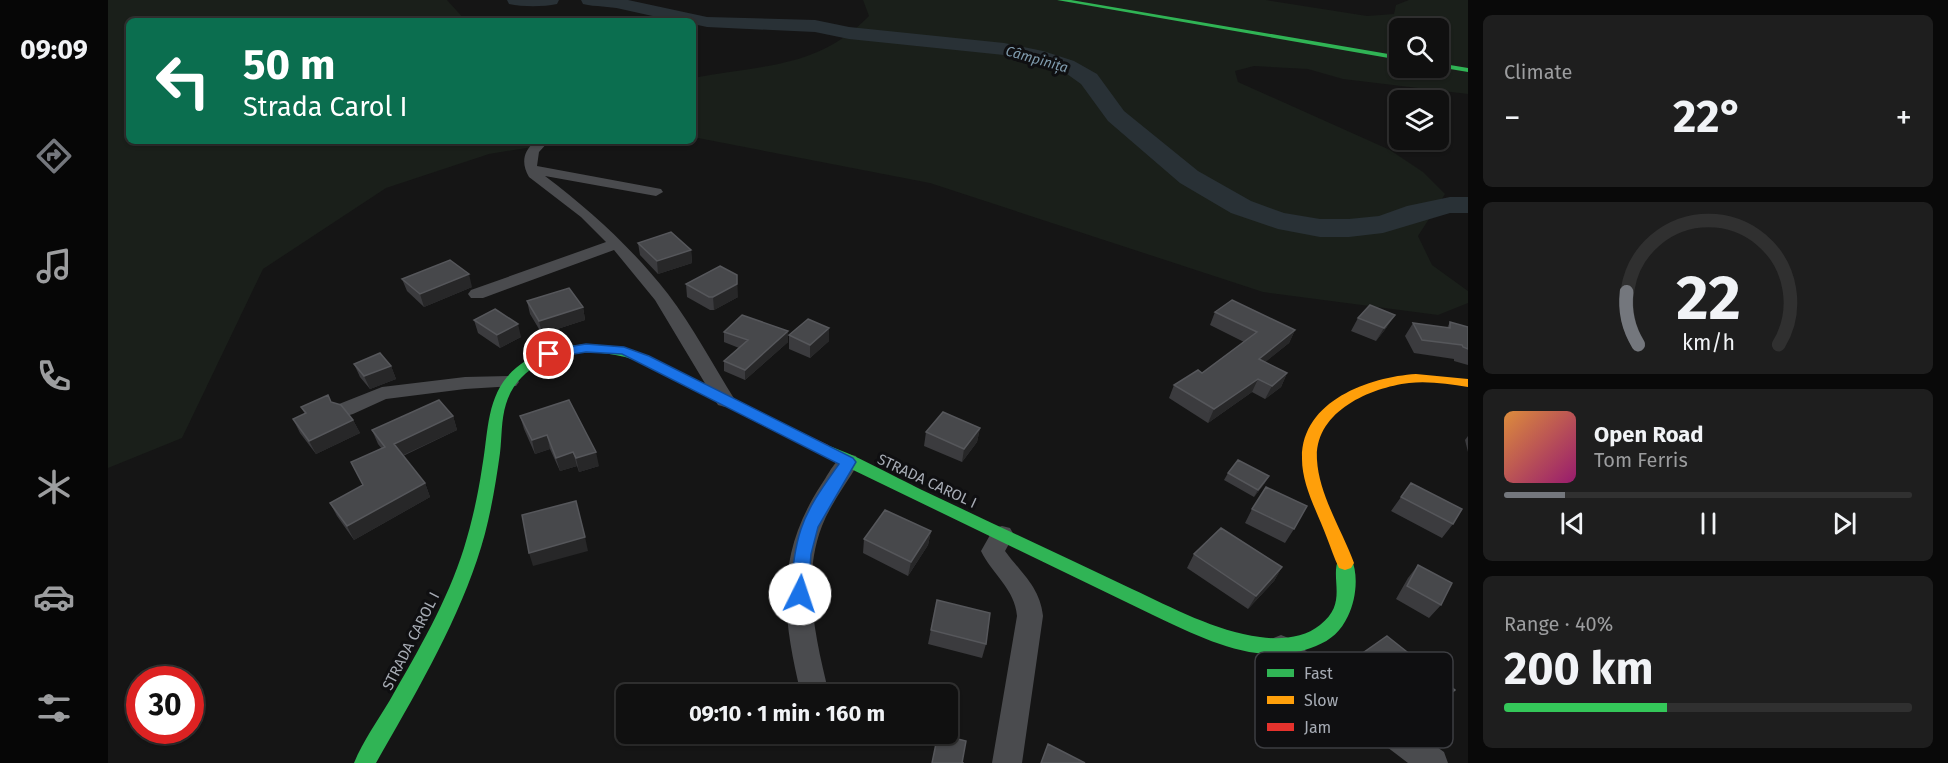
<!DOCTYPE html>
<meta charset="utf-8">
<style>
body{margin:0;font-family:"Fira Sans",sans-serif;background:#1e1e1e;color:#f1f3f6;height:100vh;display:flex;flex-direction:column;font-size:22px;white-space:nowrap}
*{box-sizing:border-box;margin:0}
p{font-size:20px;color:#9c9d9f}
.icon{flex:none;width:33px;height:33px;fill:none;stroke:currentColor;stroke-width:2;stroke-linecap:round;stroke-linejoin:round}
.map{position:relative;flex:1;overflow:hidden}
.sheet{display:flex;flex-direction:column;gap:15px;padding:15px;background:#090909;width:480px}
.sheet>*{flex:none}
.hud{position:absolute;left:18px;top:18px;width:570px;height:126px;border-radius:9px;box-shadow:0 2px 4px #0004,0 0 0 2px #303030;background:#0b6e4f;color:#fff;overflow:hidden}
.fabs{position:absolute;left:1281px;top:18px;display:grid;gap:12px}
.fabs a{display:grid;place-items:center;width:60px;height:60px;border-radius:9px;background:#101010;box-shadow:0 2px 4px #0004,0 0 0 2px #303030;font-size:30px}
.speed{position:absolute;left:18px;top:666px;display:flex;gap:12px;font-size:30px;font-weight:700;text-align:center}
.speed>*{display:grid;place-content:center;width:78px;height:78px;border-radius:50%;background:#101010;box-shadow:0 2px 4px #0004,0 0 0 2px #303030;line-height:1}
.speed .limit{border:9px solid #d22;background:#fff;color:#111}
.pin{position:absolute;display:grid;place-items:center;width:51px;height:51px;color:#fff;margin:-26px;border:3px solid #fff;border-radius:50%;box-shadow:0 2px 6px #0007}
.me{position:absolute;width:66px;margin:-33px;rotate:4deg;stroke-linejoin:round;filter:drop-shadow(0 0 4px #0008)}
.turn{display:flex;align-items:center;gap:21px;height:126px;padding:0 18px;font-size:27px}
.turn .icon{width:78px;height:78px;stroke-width:2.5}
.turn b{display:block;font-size:42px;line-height:51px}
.big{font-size:45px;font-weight:700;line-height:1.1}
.sheet .tile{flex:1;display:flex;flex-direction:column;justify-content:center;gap:9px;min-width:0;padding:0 21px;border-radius:9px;background:#1e1e1e}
.sheet .dial{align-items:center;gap:0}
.dial svg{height:156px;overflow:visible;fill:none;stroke:#303030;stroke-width:7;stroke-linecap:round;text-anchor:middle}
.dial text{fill:#f1f3f6;stroke:none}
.song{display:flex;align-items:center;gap:18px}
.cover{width:72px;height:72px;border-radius:9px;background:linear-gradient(135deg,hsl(30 70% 55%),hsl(320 70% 35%))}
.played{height:6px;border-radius:3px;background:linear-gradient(90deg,#74777d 15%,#303030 15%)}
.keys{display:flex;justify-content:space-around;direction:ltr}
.heat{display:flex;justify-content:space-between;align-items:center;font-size:33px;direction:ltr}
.charge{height:9px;border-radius:4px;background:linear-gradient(90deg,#34c759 40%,#303030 0)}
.trip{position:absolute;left:508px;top:684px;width:342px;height:60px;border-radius:9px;background:#101010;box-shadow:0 2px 4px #0004,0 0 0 2px #303030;font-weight:700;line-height:60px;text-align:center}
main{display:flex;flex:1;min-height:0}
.tab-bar{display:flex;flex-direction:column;width:108px;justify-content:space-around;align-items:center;background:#060606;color:#9c9d9f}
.tab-bar .icon{width:42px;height:42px}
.tab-bar .active{color:#74777d}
.tab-bar b{font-size:27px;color:#f1f3f6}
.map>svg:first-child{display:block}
.green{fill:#1a1f1a;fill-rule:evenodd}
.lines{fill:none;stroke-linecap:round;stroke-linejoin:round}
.river{fill:#293136;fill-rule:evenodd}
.street{fill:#4a4b4e;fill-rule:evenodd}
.fast{fill:#30b455;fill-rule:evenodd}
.slow{fill:#ff9f0a;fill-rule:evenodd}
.jam{fill:#e5322d;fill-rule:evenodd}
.wall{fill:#3b3b3e}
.shaded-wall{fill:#272728}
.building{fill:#47484b;stroke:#56575b;stroke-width:1.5}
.route{fill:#1a73e8;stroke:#114b97;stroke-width:1.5}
.labels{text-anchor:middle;stroke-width:6;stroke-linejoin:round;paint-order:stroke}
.far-water-label{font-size:14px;font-style:italic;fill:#809cae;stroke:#0f0f11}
.street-label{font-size:15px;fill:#a7acb5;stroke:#0f0f11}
.key{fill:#0f0f11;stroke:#3d3e42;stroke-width:1.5}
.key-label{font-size:16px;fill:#a7acb5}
</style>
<main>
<nav class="tab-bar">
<b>09:09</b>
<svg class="icon active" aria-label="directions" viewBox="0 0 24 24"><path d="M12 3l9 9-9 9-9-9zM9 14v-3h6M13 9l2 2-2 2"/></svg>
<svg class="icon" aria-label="music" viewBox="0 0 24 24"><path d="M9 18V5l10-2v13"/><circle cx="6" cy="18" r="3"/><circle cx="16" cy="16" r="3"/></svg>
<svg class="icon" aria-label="phone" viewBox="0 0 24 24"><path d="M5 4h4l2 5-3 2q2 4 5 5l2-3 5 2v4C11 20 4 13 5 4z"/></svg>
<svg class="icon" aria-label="climate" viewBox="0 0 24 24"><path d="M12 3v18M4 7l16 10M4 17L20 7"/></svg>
<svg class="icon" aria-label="car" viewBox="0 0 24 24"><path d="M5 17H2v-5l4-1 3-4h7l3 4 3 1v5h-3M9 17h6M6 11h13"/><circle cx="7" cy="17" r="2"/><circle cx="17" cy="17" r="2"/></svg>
<svg class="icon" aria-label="filters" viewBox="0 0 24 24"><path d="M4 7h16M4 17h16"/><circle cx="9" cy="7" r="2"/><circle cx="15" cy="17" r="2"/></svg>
</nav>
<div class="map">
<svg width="1360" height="763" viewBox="0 0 1360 763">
<rect width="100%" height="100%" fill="#151515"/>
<path class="green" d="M0 0H339L358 21H21V141H461L381 154 278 188 155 269 74 438 0 468Z
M755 0H1158L1259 16 1286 14 1288 5 1301 0H1360V94L1235 79 1200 69 1146 66 1127 71 1130 82 1282 150 1315 172 1337 194 1310 236 1324 265 1360 291V303L1330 315 1155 292 822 183 585 137V78C652 65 710 69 761 16ZM1292 28H1330V68H1292Z"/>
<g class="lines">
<path class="river" d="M399 0H451L449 4C435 7 415 7 401 4Z
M473 0H520L599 17 707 20 741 27 896 43 935 51 966 61 989 74 1016 111 1090 171 1143 201 1176 213 1212 219H1241L1271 216 1299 206 1342 197H1360V213H1342L1275 233 1241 237H1212L1170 229 1123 213 1072 183 1000 121 973 84 952 69 924 60 896 55 741 39 707 32 599 27 585 24V21C561 21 537 14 513 9 501 6 488 7 475 4Z"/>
<path class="street" d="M427 141H441L431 152 429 166 553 189 555 192 548 196 437 176C483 211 524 248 560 294 585 327 605 365 627 400L624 405 617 407 610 405 547 300 506 250 375 298H363L360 294 363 290 498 242 473 217 421 177C413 163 415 152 427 141Z
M401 376 408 378 411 382 408 386 357 389 278 399 245 414 238 416 231 414 228 409 231 404 274 387 357 377Z
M740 454 748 456 751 462C739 483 723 503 714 526 693 580 708 640 721 694H693C674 615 667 556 713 485 721 474 727 458 740 454Z
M894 526 902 528 906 535 897 551C913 573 932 587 935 616L914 763H884L909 616C907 589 884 574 873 551L886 528Z
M1173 635 1183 639 1232 678 1336 752 1340 763H1300L1212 696 1163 655 1160 647 1163 639Z"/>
<path class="fast" d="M949 0H963L1292 56V60Z
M1330 63 1360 68V72L1330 67Z
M482 344C514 347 541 356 569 370 576 374 585 377 590 383L583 387 578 386C558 376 538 363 517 357 473 345 413 355 398 404 393 420 394 437 392 453 387 489 381 525 369 560 345 631 305 698 268 763H246C255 741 270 720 282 700 310 651 339 602 356 548 364 522 370 495 374 468 380 437 378 402 399 377 420 352 451 346 482 344Z
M715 444C745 453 785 476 814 490 884 523 954 556 1024 589 1065 608 1107 631 1152 637 1172 640 1196 638 1212 625 1241 603 1221 578 1231 558L1237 556 1243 558C1251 574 1248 600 1240 616 1233 631 1223 640 1208 646 1153 669 1096 639 1047 616L710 453 708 449 710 445Z"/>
<path class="slow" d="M1308 374 1360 379V387C1341 384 1321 381 1301 383 1261 388 1206 412 1209 460 1211 495 1234 530 1246 563L1243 568 1237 570 1231 568C1226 558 1223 548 1219 538 1210 513 1194 486 1194 459 1193 401 1261 377 1308 374Z"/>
<path class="jam" d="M583 379 720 445 722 449 720 453H710L578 386 576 383 578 380Z"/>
</g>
<path class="wall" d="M530 243 583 250 584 263 550 274 532 255Z
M294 279 364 287 316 307 299 291Z
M578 284 630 297 606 310H602L579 297Z
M419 301 475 307 477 320 434 334 422 314Z
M1107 312 1187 330 1181 343 1157 362 1179 373 1173 387 1157 399 1144 392 1100 423 1061 398 1066 385 1094 373 1136 342 1102 325Z
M1250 318 1279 327 1268 341 1243 331Z
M366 320 413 337 392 348 370 333Z
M1342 322 1360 327V365L1346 361V359L1306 353 1297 336 1305 323 1339 328Z
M616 332 680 342 637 380 616 371V361L631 348 616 342Z
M681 335 721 341 702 358 681 349Z
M246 364 283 366 288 379 262 389 252 377Z
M223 402 245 420 252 433 208 454 192 433 185 419 197 414 193 407Z
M345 416 349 430 295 456 317 483 322 497 246 540 229 516 222 503 255 485 243 462 274 449 270 444 264 430Z
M412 416 491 466 471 472 469 466 452 471 442 449 427 454 416 429Z
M872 428 869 442 854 462 816 446 818 432Z
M1360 436V452L1357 440Z
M1120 473 1157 483 1146 497 1116 480Z
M1303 483 1345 524 1334 538 1283 511Z
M1144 509 1186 529 1177 543 1137 523Z
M823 531 820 545 800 576 755 553 756 539Z
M1086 554 1174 567 1166 581 1140 609 1079 568Z
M1310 565 1333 605 1321 618 1288 599 1300 578Z
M829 600 878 644 874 658 820 644Z
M1249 657 1334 704 1305 726 1239 670Z"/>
<path class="shaded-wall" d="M583 250 584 263 550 274 549 261Z
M361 274 364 287 316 307 312 294Z
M629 275 630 297 606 310 605 297Z
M475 307 477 320 434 334 431 321Z
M1287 315 1279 327 1268 341 1276 328Z
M410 324 413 337 392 348 389 335Z
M721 328V341L702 358V345Z
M1187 330 1181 343 1145 372 1151 359Z
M680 331V342L637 380V370Z
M283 366 288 379 262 389 256 376Z
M1179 373 1173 387 1157 399 1164 386Z
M1150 379 1144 392 1100 423 1106 409Z
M345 416 349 430 291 457 286 444Z
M245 420 252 433 208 454 201 441Z
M872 428 869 442 854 462 856 449Z
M439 435 442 449 427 454 424 440Z
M465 452 469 466 452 471 448 458Z
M488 452 491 466 471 472 468 458Z
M1161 476 1157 483 1146 497 1150 490Z
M317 483 322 497 246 540 239 526Z
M823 531 820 545 800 576 803 562Z
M477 537 480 551 425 566 421 553Z
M1174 567 1166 581 1140 609 1148 596Z
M1347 690 1334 704 1305 726 1318 713Z"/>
<path class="building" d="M563 232 583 250 549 261 530 243Z
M342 260 361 274 312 294 294 279Z
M612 266 629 275V284L605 297H601L578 284Z
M461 288 475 307 431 321 419 301Z
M1124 300 1187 330 1151 359 1179 373 1164 386 1150 379 1106 409 1066 385 1090 370 1094 373 1149 332 1107 312Z
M1262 305 1287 315 1276 328 1250 318Z
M387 309 410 324 389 335 366 320Z
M634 315 680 331 637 370 616 361 640 340 616 332Z
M700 319 721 328 702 345 681 335Z
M1342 322 1360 327V349L1355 347 1354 345 1314 340 1305 323 1342 328Z
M272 353 283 366 256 376 246 364Z
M220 395 223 402 233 405 245 420 201 441 185 419 198 413 193 407Z
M331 400 345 416 286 444 317 483 239 526 222 503 255 485 243 462 277 447 264 430Z
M461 400 488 452 468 458 465 452 448 458 439 435 424 440 412 416Z
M835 412 872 428 856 449 818 432Z
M1130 460 1161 476 1150 490 1120 473Z
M1303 483 1354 509 1345 524 1293 497Z
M1158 487 1199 506 1186 529 1144 509Z
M468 501 477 537 421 553 414 515Z
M777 510 823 531 803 562 756 539Z
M1113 528 1174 567 1148 596 1086 554Z
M1310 565 1344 583 1333 605 1299 586Z
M829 600 882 613 878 644 823 630Z
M1279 636 1347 690 1318 713 1249 657Z
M830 734 858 741 854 763H856H824Z
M940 744 977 763H933Z"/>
<path class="route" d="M478 344 516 347 541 356 745 458 748 462 710 527 703 554 700 594 698 599 692 601 685 599 683 594C684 572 686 550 693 529 701 505 717 484 731 464L514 354 478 352 441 358 434 354 441 350Z"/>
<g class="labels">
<g class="far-water-label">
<text transform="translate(929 59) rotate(16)" y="5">Câmpinița</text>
</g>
<g class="street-label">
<text transform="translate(819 481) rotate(25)" y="5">STRADA CAROL I</text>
<text transform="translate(303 641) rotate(-63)" y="5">STRADA CAROL I</text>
</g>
</g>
<rect x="1147" y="652" width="198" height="96" rx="9" class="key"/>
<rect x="1159" y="669" width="27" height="8" fill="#30b455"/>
<rect x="1159" y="696" width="27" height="8" fill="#ff9f0a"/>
<rect x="1159" y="723" width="27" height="8" fill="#e5322d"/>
<g class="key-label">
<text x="1196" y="679">Fast</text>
<text x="1196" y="706">Slow</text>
<text x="1196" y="733">Jam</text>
</g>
</svg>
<div class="fabs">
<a><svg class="icon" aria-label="search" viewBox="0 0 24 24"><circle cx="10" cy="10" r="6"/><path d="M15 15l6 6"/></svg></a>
<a><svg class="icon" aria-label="layers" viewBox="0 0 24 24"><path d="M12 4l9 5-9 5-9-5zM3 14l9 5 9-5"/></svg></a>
</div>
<div class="speed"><div class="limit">30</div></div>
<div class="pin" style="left:441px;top:354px;background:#d93025"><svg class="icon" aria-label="arrive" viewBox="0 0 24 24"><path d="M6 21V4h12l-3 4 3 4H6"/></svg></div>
<svg class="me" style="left:692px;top:594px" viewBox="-20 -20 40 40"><circle r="19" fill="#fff"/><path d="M0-13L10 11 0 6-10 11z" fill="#1a73e8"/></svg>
<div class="trip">09:10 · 1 min · 160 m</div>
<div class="hud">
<div class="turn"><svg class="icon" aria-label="left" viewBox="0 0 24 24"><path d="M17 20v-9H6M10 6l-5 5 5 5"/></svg><div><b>50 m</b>Strada Carol I</div></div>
</div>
</div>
<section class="sheet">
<div class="tile"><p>Climate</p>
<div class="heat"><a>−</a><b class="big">22°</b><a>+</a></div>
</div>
<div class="tile dial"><svg viewBox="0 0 100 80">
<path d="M14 69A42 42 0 1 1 86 69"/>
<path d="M14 69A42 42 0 0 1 8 42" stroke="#74777d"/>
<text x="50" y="56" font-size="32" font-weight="700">22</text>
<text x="50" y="72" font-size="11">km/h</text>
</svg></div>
<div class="tile">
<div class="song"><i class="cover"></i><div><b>Open Road</b><p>Tom Ferris</p></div></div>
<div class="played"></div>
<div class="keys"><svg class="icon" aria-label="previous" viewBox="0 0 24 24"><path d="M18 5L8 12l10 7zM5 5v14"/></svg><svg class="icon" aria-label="pause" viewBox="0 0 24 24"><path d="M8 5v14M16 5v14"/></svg><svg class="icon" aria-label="next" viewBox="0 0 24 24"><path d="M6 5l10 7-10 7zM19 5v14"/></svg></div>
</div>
<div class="tile"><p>Range · 40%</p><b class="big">200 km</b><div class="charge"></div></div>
</section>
</main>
